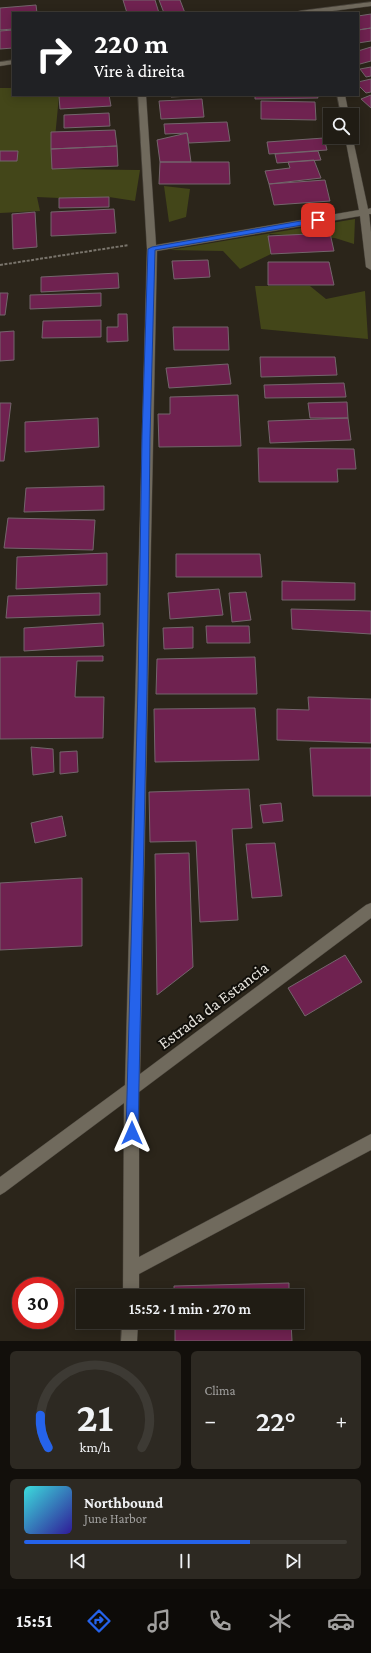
<!DOCTYPE html>
<html lang="pt">
<meta charset="utf-8">
<style>
body{margin:0;font-family:"Crimson Pro",serif;background:#2d2922;color:#f1f3f6;height:100vh;display:flex;flex-direction:column;font-size:15px;white-space:nowrap}
*{box-sizing:border-box;margin:0}
p{font-size:13px;color:#a2a1a0}
.icon{flex:none;width:22px;height:22px;fill:none;stroke:currentColor;stroke-width:2;stroke-linecap:round;stroke-linejoin:round}
.map{position:relative;height:1341px;overflow:hidden}
.panel{display:flex;flex-direction:column;gap:10px;padding:10px;background:#120f0b;flex:1}
.panel>*{flex:none}
.banner{position:absolute;left:12px;top:12px;width:347px;height:84px;border-radius:0px;box-shadow:0 2px 10px #0003,0 0 0 1px #3d3a34;background:#202124;color:#fff;overflow:hidden}
.buttons{position:absolute;left:323px;top:108px;display:grid;gap:8px}
.buttons a{display:grid;place-items:center;width:36px;height:36px;border-radius:0px;background:#201c14;box-shadow:0 2px 10px #0003,0 0 0 1px #3d3a34;font-size:20px}
.speed{position:absolute;left:12px;top:1277px;display:flex;gap:8px;font-size:20px;font-weight:700;text-align:center}
.speed>*{display:grid;place-content:center;width:52px;height:52px;border-radius:50%;background:#201c14;box-shadow:0 2px 10px #0003,0 0 0 1px #3d3a34;line-height:1}
.speed .limit{border:6px solid #d22;background:#fff;color:#111}
.pin{position:absolute;display:grid;place-items:center;width:34px;height:34px;color:#fff;margin:-17px;border-radius:8px;box-shadow:0 2px 6px #0006}
.me{position:absolute;width:44px;margin:-22px;rotate:0deg;stroke-linejoin:round;filter:drop-shadow(0 0 3px #0008)}
.turn{display:flex;align-items:center;gap:14px;height:84px;padding:0 16px;font-size:18px}
.turn .icon{width:52px;height:52px;stroke-width:2.5}
.turn b{display:block;font-size:28px;line-height:34px}
.big{font-size:30px;font-weight:600;line-height:1.1}
.panel .widget{flex:1;display:flex;flex-direction:column;justify-content:center;gap:6px;min-width:0;padding:0 14px;border-radius:6px;background:#2d2922}
.panel .dial{align-items:center;gap:0}
.dial svg{height:104px;overflow:visible;fill:none;stroke:#3d3a34;stroke-width:7;stroke-linecap:round;text-anchor:middle}
.dial text{fill:#f1f3f6;stroke:none}
.song{display:flex;align-items:center;gap:12px}
.cover{width:48px;height:48px;border-radius:6px;background:linear-gradient(135deg,hsl(180 70% 55%),hsl(250 70% 35%))}
.played{height:4px;border-radius:2px;background:linear-gradient(90deg,#2563eb 70%,#3d3a34 70%)}
.keys{display:flex;justify-content:space-around;direction:ltr}
.heat{display:flex;justify-content:space-between;align-items:center;font-size:22px;direction:ltr}
.panel .tiles{flex:1;display:grid;gap:10px;grid-template-columns:1fr 1fr}
.widget:last-child{grid-column:span 2}
.trip{position:absolute;left:76px;top:1289px;width:228px;height:40px;border-radius:0px;background:#201c14;box-shadow:0 2px 10px #0003,0 0 0 1px #3d3a34;font-weight:600;line-height:40px;text-align:center}
.menu{display:flex;height:64px;justify-content:space-around;align-items:center;background:#0d0b08;color:#a2a1a0}
.menu .icon{width:28px;height:28px}
.menu .active{color:#2563eb}
.menu b{font-size:18px;color:#f1f3f6}
.map>svg:first-child{display:block}
.green{fill:#434619}
.building{fill:#6f2250;stroke:#74656c}
.lines{fill:none;stroke-linecap:round;stroke-linejoin:round}
.street-casing{stroke:#464139;stroke-width:1}
.path{stroke:#79746b;stroke-width:2;stroke-dasharray:3 1.5;stroke-linecap:butt}
.street{fill:#706a5d;fill-rule:evenodd}
.route{fill:#2563eb;stroke:#184099}
.labels{text-anchor:middle;stroke-width:4;stroke-linejoin:round;paint-order:stroke}
.near-street-label{font-size:17px;fill:#e7e4dd;stroke:#110f0a}
</style>
<div class="map">
<svg width="371" height="1341" viewBox="0 0 371 1341">
<rect width="100%" height="100%" fill="#2b251a"/>
<path class="green" d="M0 88H13V95H76L59 96 52 169 140 170 135 201 109 197 59 198 37 197 40 211 0 213Z
M164 186 190 189 186 217 169 222Z
M355 219 354 244 335 238 270 234 268 236 271 254 240 269 223 251 170 250Z
M255 286H310L326 299 365 291 368 339 261 329Z"/>
<path class="building" d="M123 0H155L159 13H127Z
M159 0H180L185 13H164Z
M36 5 37 13H13V29L0 30V8Z
M371 14V28L358 30V16Z
M371 28V41L358 43V30Z
M13 30V48L0 49V31Z
M371 47V61L360 64 358 62V51Z
M371 67V76L366 77 360 69Z
M371 79V92L366 93 358 85V82Z
M76 95H109L111 106 60 109 59 96Z
M170 95H211L171 97Z
M255 95H317L318 98 255 99Z
M371 95V108L361 99Z
M202 99 204 117 161 119 159 101Z
M261 101 315 102 316 120 261 119Z
M109 113 110 126 64 128V115Z
M227 122 230 141 189 143 187 133 165 134 164 124Z
M115 130 117 146 51 149V132Z
M187 133 191 162H160L157 140Z
M324 138 327 150 269 154 267 142Z
M117 146 118 166 52 169 51 149Z
M0 151H18L17 161H0Z
M318 151 321 160 277 163 275 154Z
M314 160 321 178 269 184 265 171 290 168 288 162Z
M160 162H229L230 184H159Z
M325 180 330 201 274 205 269 184Z
M109 197V207L59 208V198Z
M114 209 116 233 51 236V212Z
M35 212 37 247 13 249 12 214Z
M330 233 334 251 271 254 268 236Z
M208 260 210 277 174 279 172 261Z
M268 262H329L334 285H268Z
M118 273 119 288 41 292V277Z
M0 293H8L5 315H0Z
M101 293V306L30 309V295Z
M118 314H127L128 341 107 342V327H118Z
M101 320V337L42 338 43 321Z
M173 327H228L229 350H174Z
M14 331V360L0 361V332Z
M260 357H335L337 375 261 377Z
M228 364 231 384 169 388 166 368Z
M344 383 346 397 265 398 264 385Z
M238 395 241 446 159 447 158 414H170V397Z
M347 402 348 418H310L308 403Z
M0 403H11L4 461H0Z
M98 418 99 447 25 452V422Z
M348 418 351 440 270 443 268 421Z
M258 448 354 449 356 469H337L338 482H259Z
M104 486V510L24 512 26 488Z
M8 518 95 520 93 550 4 548Z
M107 553V585L16 589 17 557Z
M176 554H260L262 577H176Z
M282 581 355 583V600H282Z
M219 589 223 615 170 619 168 593Z
M246 592 251 620 232 622 229 593Z
M100 593V615L6 618 8 596Z
M291 609 371 611V634L292 629Z
M103 623 104 646 24 651V628Z
M206 626H249L250 643H207Z
M193 627V648L164 649 163 628Z
M103 656V661H77L75 697H104L103 738 0 739V657Z
M255 657 257 694H156L157 659Z
M308 697 371 699V743L277 740V709L309 710Z
M255 708 259 760 155 762 154 709Z
M31 747 53 749 54 772 33 775Z
M310 748H371V796H313Z
M77 751 78 772 60 774V752Z
M249 789 252 828 232 829 238 920 200 922 196 841 150 842 149 792Z
M281 803 283 821 263 823 260 805Z
M62 816 66 836 35 843 31 823Z
M275 843 282 896 252 898 246 844Z
M189 853 193 967 157 995 155 854Z
M82 878V946L0 950V883Z
M345 955 362 982 305 1016 288 988Z
M289 1283V1296H174V1286Z
M175 1322H291L292 1341H175Z"/>
<g class="lines">
<defs>
<path id="street" d="M371 2V6L317 13H295L299 11Z
M13 60V64L0 66V62Z
M138 95H146L156 245 359 210 345 137H352V135L368 209 371 208V214H369L371 232V270L366 267 360 216 157 251 140 1074 366 905 371 903V918L139 1092V1257L371 1134V1150L139 1274V1296H123L124 1103 5 1192 0 1195V1177L125 1085 147 249Z
M337 95H345L349 115H341Z
M122 1322H138L137 1341H121Z"/>
</defs>
<use href="#street" class="street-casing"/>
<path class="path" d="M0 265 129 245"/>
<use href="#street" class="street"/>
</g>
<path class="route" d="M318 218 321 220 320 222 155 250 150 437 147 688 138 1133 136 1137 132 1139 128 1137 126 1133 138 688 142 437 148 249 152 247Z"/>
<g class="labels">
<g class="near-street-label">
<text transform="translate(213 1005) rotate(-37)" y="6">Estrada da Estancia</text>
</g>
</g>
</svg>
<div class="buttons">
<a><svg class="icon" aria-label="search" viewBox="0 0 24 24"><circle cx="10" cy="10" r="6"/><path d="M15 15l6 6"/></svg></a>
</div>
<div class="speed"><div class="limit">30</div></div>
<div class="pin" style="left:318px;top:220px;background:#d93025"><svg class="icon" aria-label="arrive" viewBox="0 0 24 24"><path d="M6 21V4h12l-3 4 3 4H6"/></svg></div>
<svg class="me" style="left:132px;top:1133px" viewBox="-20 -20 40 40"><path d="M0-17L14 15 0 8-14 15z" fill="#2563eb" stroke="#fff" stroke-width="4"/></svg>
<div class="trip">15:52 · 1 min · 270 m</div>
<div class="banner">
<div class="turn"><svg class="icon" aria-label="right" viewBox="0 0 24 24"><path d="M7 20v-9h11M14 6l5 5-5 5"/></svg><div><b>220 m</b>Vire à direita</div></div>
</div>
</div>
<section class="panel">
<div class="tiles">
<div class="widget dial"><svg viewBox="0 0 100 80">
<path d="M14 69A42 42 0 1 1 86 69"/>
<path d="M14 69A42 42 0 0 1 8 44" stroke="#2563eb"/>
<text x="50" y="56" font-size="32" font-weight="700">21</text>
<text x="50" y="72" font-size="11">km/h</text>
</svg></div>
<div class="widget"><p>Clima</p>
<div class="heat"><a>−</a><b class="big">22°</b><a>+</a></div>
</div>
<div class="widget">
<div class="song"><i class="cover"></i><div><b>Northbound</b><p>June Harbor</p></div></div>
<div class="played"></div>
<div class="keys"><svg class="icon" aria-label="previous" viewBox="0 0 24 24"><path d="M18 5L8 12l10 7zM5 5v14"/></svg><svg class="icon" aria-label="pause" viewBox="0 0 24 24"><path d="M8 5v14M16 5v14"/></svg><svg class="icon" aria-label="next" viewBox="0 0 24 24"><path d="M6 5l10 7-10 7zM19 5v14"/></svg></div>
</div>
</div>
</section>
<nav class="menu">
<b>15:51</b>
<svg class="icon active" aria-label="directions" viewBox="0 0 24 24"><path d="M12 3l9 9-9 9-9-9zM9 14v-3h6M13 9l2 2-2 2"/></svg>
<svg class="icon" aria-label="music" viewBox="0 0 24 24"><path d="M9 18V5l10-2v13"/><circle cx="6" cy="18" r="3"/><circle cx="16" cy="16" r="3"/></svg>
<svg class="icon" aria-label="phone" viewBox="0 0 24 24"><path d="M5 4h4l2 5-3 2q2 4 5 5l2-3 5 2v4C11 20 4 13 5 4z"/></svg>
<svg class="icon" aria-label="climate" viewBox="0 0 24 24"><path d="M12 3v18M4 7l16 10M4 17L20 7"/></svg>
<svg class="icon" aria-label="car" viewBox="0 0 24 24"><path d="M5 17H2v-5l4-1 3-4h7l3 4 3 1v5h-3M9 17h6M6 11h13"/><circle cx="7" cy="17" r="2"/><circle cx="17" cy="17" r="2"/></svg>
</nav>
